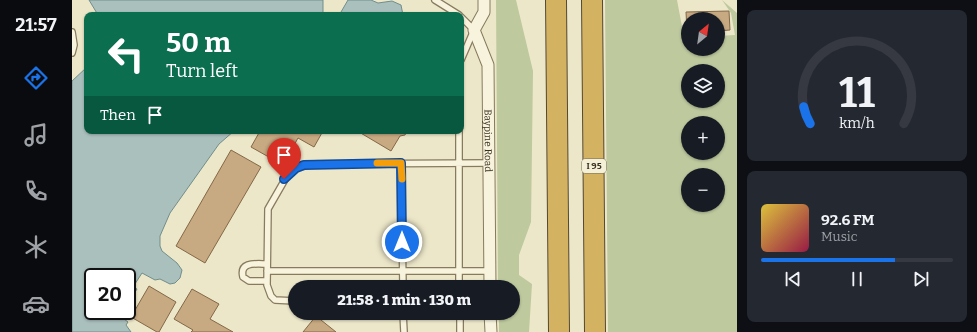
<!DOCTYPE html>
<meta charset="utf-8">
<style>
body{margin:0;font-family:Bitter,serif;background:#242831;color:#f1f3f6;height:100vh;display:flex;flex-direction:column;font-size:15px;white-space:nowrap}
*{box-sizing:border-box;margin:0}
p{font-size:13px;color:#9ea1a6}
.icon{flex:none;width:22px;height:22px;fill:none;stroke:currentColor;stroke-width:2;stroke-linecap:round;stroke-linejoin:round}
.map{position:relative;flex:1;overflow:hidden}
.side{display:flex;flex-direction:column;gap:10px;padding:10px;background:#0d0f14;width:240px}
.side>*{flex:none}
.guide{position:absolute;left:12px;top:12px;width:380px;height:122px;border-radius:8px;box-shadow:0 1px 3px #0004;background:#0b6e4f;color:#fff;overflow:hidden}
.needle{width:26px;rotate:29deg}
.controls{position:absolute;left:609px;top:12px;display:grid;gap:8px}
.controls a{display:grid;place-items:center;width:44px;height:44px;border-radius:50%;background:#171b24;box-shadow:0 1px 3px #0004;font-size:20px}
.speed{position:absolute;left:12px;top:268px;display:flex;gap:8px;font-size:20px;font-weight:700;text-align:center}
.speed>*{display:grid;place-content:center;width:52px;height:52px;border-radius:50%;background:#171b24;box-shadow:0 1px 3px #0004;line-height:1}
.speed .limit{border:2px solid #111;border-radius:6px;background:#fff;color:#111}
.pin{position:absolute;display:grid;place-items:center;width:34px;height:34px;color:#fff;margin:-41px -17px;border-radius:50% 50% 50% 0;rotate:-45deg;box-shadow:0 0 4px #0007}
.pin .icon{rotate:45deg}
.me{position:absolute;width:44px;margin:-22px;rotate:0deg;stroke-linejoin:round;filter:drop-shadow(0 0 3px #0008)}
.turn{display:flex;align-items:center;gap:14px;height:84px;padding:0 16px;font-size:18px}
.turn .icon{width:52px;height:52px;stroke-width:2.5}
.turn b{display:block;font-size:28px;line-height:34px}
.then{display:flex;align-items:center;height:38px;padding:0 16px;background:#0003;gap:8px;font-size:15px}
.side .widget{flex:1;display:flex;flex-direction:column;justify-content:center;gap:6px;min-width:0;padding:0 14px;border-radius:8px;background:#242831}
.side .dial{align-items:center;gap:0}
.dial svg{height:104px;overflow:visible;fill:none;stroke:#363941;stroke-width:7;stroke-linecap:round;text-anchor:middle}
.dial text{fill:#f1f3f6;stroke:none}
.song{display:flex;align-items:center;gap:12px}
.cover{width:48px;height:48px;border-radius:6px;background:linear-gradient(135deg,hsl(50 70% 55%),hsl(340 70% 35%))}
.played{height:4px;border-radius:2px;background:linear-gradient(90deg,#1a73e8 70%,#363941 70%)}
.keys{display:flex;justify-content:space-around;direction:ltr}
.trip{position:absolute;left:216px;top:280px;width:232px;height:40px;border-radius:20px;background:#171b24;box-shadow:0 1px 3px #0004;font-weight:800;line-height:40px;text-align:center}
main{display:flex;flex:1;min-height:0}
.dock{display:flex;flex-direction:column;width:72px;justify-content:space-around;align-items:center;background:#090b0e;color:#9ea1a6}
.dock .icon{width:28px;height:28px}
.dock .on{color:#1a73e8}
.dock b{font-size:18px;color:#f1f3f6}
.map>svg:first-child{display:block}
.green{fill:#bec99e;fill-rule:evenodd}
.water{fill:#aac0bd;stroke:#718e8c}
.building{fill:#c7a982;stroke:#846847}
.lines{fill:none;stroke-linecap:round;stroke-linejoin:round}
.service-casing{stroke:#877a5f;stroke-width:8}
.minor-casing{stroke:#877a5f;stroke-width:13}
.motorway-casing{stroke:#554833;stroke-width:22}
.service{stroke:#f7f3dc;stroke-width:5.5}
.minor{stroke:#f7f3dc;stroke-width:11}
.motorway{stroke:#d3b362;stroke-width:20}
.route-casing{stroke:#114b97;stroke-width:10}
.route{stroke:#1a73e8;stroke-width:7}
.slow{stroke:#f59e0b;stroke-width:7}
.labels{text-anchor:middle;stroke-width:4;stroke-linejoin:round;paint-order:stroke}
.shield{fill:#f4f0d8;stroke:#716a58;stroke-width:1}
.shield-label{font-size:9px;font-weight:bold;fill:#393021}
.street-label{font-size:10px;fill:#393021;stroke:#f4f0d8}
</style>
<main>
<nav class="dock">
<b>21:57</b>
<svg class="icon on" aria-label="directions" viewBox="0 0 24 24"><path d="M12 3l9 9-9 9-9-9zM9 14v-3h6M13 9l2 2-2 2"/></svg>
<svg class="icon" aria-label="music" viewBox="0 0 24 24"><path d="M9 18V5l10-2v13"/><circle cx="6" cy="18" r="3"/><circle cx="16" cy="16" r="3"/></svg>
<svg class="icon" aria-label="phone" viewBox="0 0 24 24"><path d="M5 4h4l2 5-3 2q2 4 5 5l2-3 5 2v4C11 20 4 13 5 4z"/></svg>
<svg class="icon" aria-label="climate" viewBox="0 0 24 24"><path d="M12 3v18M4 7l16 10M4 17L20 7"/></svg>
<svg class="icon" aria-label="car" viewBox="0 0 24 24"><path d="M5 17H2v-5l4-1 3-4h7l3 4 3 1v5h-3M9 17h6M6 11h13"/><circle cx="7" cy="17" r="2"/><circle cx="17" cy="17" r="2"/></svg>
</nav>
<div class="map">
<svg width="665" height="332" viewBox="0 0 665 332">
<rect width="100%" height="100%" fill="#ece7c9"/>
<path class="green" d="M424 0H444L461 71 459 222 447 255V275L460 284 457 332H427V313H441V287H426Z
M533 0H605L612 37H616V49H646V36L663 35 659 13 650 0 665 13V332H536ZM616 71H646V101H616ZM616 123H646V153H616ZM616 175H646V205H616Z"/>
<path class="water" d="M17 0H251V15H26Z
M276 0H299L306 3 320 1 329 5 331 15H269V12Z
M15 67V131H162L147 144 98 213 88 236V246L90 251 105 263 110 270 108 278 103 283 98 284 88 279 83 280 70 273 61 287 65 289 55 305V277H21V311H52L51 313 54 315 52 319 56 322 54 325 59 332H0V81Z"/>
<path class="building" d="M657 11 658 30 646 31V19H616V31H615L614 12Z
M188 131H251L242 147 226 138 211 165 179 147Z
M287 131H335L333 135 328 136 319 151 287 132Z
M159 150 189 167 133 263 104 246Z
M77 286 104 302 87 332H85L59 317Z
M120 289 147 304 138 319 161 332H119L121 330 102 319Z
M244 316 264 332H231Z"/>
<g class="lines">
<defs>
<path id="service" d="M363 0 387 15
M389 17 402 30 389 60
M0 32 2 45 0 53
M387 131V287
M329 163 331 287
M195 271H418
M195 281H177L171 277C167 261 185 264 195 264
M223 301 203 300 199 296 195 285 196 209 215 176 227 166 239 164 418 163
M331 313 332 332
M388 313V332"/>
<g id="minor">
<path id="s1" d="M412 0V12L402 30 416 65 418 287"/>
<path d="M418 313 419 332"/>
</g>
<path id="motorway" d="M484 0 487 332
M520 0 523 332"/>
</defs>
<use href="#service" class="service-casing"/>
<use href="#minor" class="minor-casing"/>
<use href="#motorway" class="motorway-casing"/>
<use href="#service" class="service"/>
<use href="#minor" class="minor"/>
<use href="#motorway" class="motorway"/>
</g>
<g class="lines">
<defs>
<path id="route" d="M212 179 224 168 232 165 329 163 330 242"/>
</defs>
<use href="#route" class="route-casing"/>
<use href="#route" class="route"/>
<path class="slow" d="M305 163H329L330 179"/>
</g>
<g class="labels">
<rect class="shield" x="510" y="159" width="24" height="14" rx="3"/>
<g class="shield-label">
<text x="522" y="169">I 95</text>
</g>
<g class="street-label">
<text dy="4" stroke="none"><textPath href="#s1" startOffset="146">Baypine Road</textPath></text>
</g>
</g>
</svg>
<div class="controls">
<a><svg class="needle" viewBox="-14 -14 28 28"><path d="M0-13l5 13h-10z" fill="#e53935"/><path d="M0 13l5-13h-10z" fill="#9ea1a6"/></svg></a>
<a><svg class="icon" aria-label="layers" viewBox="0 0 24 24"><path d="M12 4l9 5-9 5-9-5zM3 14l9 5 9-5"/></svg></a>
<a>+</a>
<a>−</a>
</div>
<div class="speed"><div class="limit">20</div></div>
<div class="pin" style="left:212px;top:179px;background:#d93025"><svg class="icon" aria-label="arrive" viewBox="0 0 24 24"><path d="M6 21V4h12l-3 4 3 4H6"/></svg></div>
<svg class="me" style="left:330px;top:242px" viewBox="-20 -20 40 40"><circle r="17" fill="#1a73e8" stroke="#fff" stroke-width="3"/><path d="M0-11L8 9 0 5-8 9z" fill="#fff"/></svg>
<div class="trip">21:58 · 1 min · 130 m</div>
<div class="guide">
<div class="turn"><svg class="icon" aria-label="left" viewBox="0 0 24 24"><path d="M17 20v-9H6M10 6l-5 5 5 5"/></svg><div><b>50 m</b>Turn left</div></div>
<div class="then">Then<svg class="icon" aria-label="arrive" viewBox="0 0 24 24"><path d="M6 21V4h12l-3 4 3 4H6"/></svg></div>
</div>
</div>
<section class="side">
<div class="widget dial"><svg viewBox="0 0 100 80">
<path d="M14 69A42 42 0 1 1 86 69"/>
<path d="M14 69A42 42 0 0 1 9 56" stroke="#1a73e8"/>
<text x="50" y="56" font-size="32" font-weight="700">11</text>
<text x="50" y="72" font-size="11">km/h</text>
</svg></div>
<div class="widget">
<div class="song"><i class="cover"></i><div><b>92.6 FM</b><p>Music</p></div></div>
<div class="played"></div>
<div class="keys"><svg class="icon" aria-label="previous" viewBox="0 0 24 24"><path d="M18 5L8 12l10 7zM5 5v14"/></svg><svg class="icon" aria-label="pause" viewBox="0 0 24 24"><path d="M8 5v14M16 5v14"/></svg><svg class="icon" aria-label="next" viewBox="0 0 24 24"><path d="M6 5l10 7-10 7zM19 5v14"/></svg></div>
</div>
</section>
</main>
